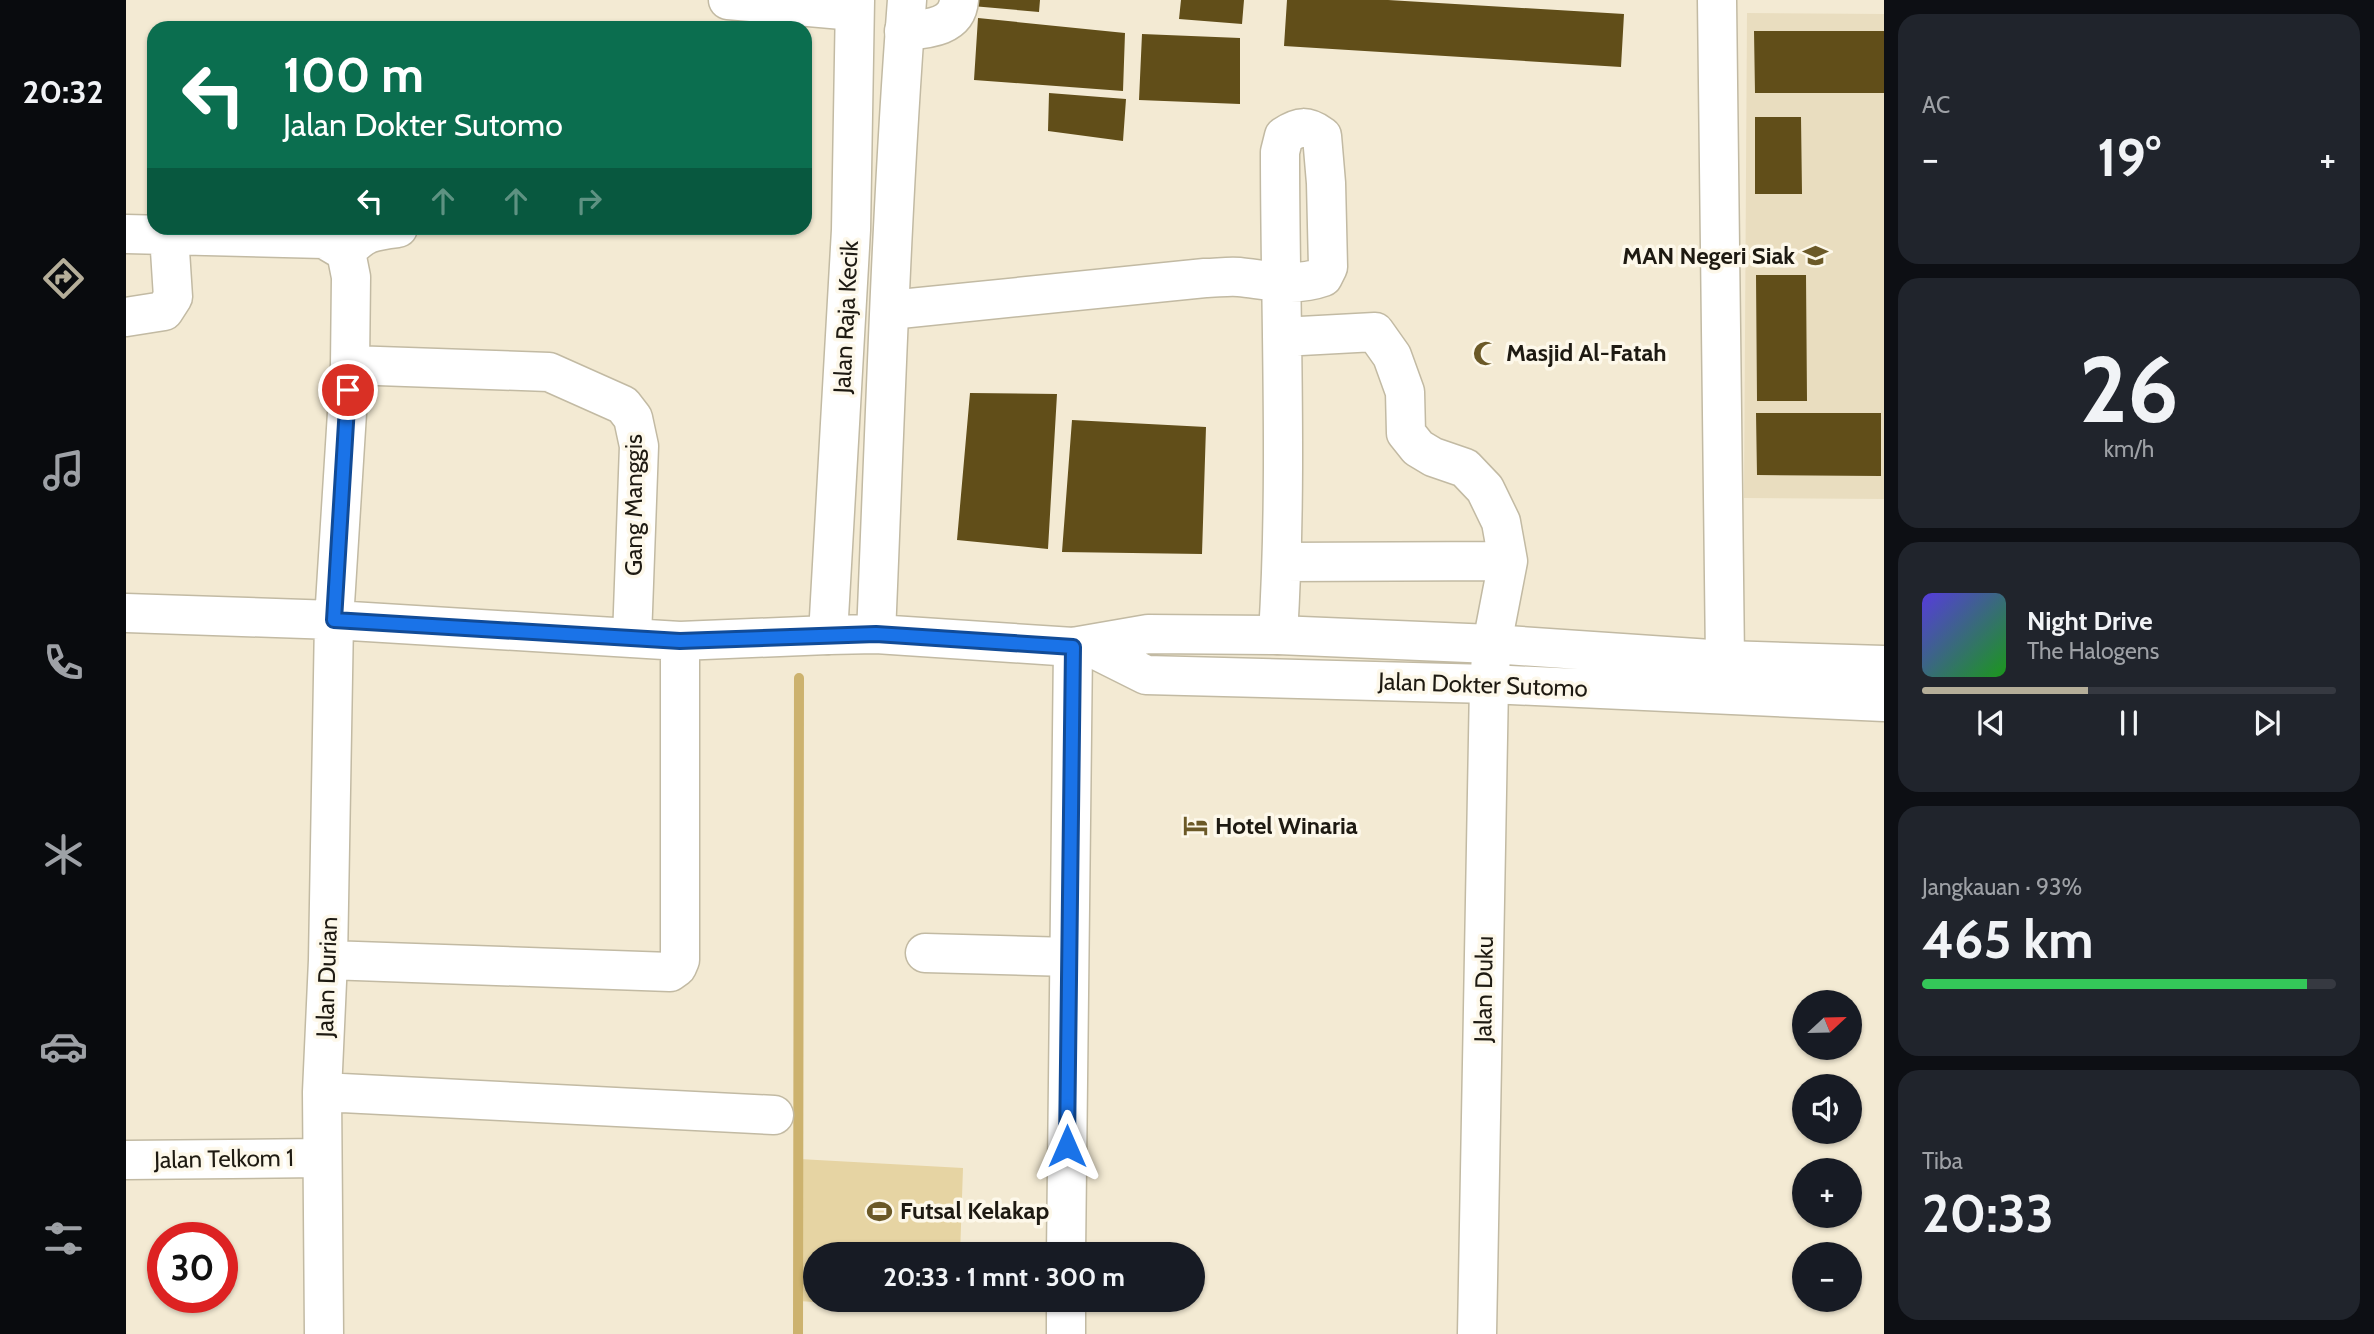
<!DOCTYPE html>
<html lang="id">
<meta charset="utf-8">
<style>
body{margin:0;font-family:Cabin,sans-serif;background:#20242c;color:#f1f3f6;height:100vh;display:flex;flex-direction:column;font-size:26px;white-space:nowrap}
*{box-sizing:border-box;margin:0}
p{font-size:23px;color:#9ea1a6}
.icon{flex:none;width:38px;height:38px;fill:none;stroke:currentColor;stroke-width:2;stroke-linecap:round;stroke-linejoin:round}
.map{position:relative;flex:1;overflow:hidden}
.drawer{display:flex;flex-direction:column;gap:14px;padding:14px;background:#0d0f14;width:490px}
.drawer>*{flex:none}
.guide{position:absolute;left:21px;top:21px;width:665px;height:214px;border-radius:21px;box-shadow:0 2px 5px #0004;background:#0b6e4f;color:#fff;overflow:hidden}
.needle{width:46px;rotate:68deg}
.buttons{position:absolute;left:1666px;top:990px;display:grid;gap:14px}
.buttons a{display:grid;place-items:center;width:70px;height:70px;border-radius:50%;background:#171b24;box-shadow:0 2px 5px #0004;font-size:35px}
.speed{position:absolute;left:21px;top:1222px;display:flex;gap:14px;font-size:35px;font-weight:700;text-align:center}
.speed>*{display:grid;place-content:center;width:91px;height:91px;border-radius:50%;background:#171b24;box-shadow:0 2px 5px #0004;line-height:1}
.speed .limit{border:10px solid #d22;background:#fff;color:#111}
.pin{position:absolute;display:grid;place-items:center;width:60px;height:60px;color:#fff;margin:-30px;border:4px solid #fff;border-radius:50%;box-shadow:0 2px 7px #0007}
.me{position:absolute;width:77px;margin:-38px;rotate:0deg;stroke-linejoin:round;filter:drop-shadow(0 0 5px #0008)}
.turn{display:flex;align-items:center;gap:24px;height:147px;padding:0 21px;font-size:32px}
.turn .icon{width:91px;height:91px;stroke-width:2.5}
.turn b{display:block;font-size:49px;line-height:60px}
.lanes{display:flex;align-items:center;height:66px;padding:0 21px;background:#0003;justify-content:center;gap:35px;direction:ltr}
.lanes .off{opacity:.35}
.big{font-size:52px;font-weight:700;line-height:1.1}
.drawer .tile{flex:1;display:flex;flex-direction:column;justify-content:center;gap:10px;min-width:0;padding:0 24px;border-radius:21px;background:#20242c}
.drawer .dial{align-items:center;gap:0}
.dial b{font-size:91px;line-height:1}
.song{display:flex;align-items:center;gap:21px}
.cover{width:84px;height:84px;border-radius:10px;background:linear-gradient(135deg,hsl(250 70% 55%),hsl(120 70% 35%))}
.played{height:7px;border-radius:4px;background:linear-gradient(90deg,#b5ae99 40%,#363941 40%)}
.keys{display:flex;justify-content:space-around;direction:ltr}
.heat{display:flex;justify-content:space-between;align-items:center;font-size:38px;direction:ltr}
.charge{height:10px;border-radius:5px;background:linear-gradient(90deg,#34c759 93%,#363941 0)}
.trip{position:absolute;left:677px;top:1242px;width:402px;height:70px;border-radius:35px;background:#171b24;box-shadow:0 2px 5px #0004;font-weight:700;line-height:70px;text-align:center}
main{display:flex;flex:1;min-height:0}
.tab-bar{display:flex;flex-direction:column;width:126px;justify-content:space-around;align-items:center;background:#090b0e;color:#9ea1a6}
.tab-bar .icon{width:49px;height:49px}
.tab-bar .current{color:#b5ae99}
.tab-bar b{font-size:32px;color:#f1f3f6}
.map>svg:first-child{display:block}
.built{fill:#e9ddbf}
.green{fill:#e6d4a3}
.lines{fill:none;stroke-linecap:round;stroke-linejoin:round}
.stream{stroke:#ccb26e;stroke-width:10}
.building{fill:#614e19}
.minor-casing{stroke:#c2baa3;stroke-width:41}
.major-casing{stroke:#c2baa3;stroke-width:41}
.minor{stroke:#fff;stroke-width:38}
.major{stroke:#fff;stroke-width:38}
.route-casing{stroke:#114b97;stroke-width:18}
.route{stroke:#1a73e8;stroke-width:12}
.labels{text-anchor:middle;stroke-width:7;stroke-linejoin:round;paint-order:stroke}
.poi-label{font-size:24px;font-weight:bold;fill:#1e1a12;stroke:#fdf8ea;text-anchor:start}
.street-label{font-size:24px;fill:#1e1a12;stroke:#fdf8ea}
</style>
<main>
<nav class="tab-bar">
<b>20:32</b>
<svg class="icon current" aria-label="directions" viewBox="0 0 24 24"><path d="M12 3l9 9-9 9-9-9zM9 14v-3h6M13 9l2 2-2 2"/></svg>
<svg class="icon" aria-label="music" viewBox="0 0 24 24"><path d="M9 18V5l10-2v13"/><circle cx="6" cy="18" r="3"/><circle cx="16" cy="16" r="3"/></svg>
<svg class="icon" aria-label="phone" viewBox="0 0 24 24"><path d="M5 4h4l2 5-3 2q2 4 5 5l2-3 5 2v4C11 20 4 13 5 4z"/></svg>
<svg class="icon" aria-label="climate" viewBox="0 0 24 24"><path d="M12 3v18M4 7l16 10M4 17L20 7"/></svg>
<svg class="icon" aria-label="car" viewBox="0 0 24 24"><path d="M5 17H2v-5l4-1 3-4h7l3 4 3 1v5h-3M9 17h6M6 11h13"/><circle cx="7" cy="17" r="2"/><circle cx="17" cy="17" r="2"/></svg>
<svg class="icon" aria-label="filters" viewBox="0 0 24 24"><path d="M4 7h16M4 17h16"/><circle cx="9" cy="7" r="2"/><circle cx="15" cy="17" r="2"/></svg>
</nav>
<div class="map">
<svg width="1758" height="1334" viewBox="0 0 1758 1334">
<rect width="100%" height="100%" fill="#f3ead3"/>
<path class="built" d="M1621 13 1758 14V499L1618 498Z"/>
<path class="green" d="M673 1159 837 1168 834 1255H690V1300H833V1312L673 1301Z"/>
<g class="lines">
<path class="stream" d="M672 1334 673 678"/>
</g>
<path class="building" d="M846 0H914L913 12 846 6Z
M1055 0H1118L1116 24 1053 19Z
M1161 0H1262L1498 14 1495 67 1158 46Z
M852 18 999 33 997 91 848 80Z
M1628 31H1758V93H1629Z
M1016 34 1114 38V104L1013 100Z
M923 93 1000 99 997 141 922 131Z
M1629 117H1675L1676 194H1629Z
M1630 275H1680L1681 401H1631Z
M844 393 931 394 922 549 831 540Z
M1630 413H1755V476L1631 475Z
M946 420 1080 427 1076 554 936 552Z"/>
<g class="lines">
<defs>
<path id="minor" d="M602 0 728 11
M1591 0 1599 660
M778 31C800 29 831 28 833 0
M0 234 198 239 220 252 225 277 224 365 208 620 202 960 196 1092 198 1334
M220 252C237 232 247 231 272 228
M764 310 1079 278C1090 278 1102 276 1113 277 1142 280 1169 287 1197 277L1202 267 1200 183 1196 136C1181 125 1173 126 1158 136L1154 152C1154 313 1162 474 1152 635
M0 317 38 311 47 297 43 235
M1156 337 1249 332 1266 356 1279 392 1280 433 1292 448 1307 457 1339 468 1359 489 1375 522 1382 561
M224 365 423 372 497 405 507 418 513 446 506 638
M1157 562 1382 561 1366 644 1363 684 1351 1334
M0 613 208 620 554 641 702 635
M799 953 943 957
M202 960 544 972 551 967 554 960V641
M196 1092 648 1115
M0 1160 195 1158
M940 1255 947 647
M940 1334V1300"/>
<path id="major" d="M729 0 725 230 702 635 750 634 947 647 1022 634 1152 635 1366 644 1599 660 1758 665
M750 634C759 423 765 211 781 0
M962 646 1020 675 1363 684 1758 702"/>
</defs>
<use href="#minor" class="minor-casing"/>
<use href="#major" class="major-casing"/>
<use href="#minor" class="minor"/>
<use href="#major" class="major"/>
</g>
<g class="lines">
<defs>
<path id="route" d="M222 390 208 620 554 641 750 634 947 647 941 1146"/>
</defs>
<use href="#route" class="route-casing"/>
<use href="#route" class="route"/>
</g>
<defs>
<symbol id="school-bare" viewBox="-9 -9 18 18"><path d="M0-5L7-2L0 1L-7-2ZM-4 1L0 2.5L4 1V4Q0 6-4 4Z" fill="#6b5927" stroke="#fdf8ea" stroke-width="2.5" paint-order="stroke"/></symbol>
<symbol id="mosque-bare" viewBox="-9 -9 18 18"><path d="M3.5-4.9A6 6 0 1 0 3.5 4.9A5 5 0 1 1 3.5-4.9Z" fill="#6b5927" stroke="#fdf8ea" stroke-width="2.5" paint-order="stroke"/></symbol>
<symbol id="hotel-bare" viewBox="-9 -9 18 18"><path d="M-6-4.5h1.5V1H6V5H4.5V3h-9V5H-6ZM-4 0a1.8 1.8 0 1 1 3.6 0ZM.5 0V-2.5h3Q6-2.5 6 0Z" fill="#6b5927" stroke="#fdf8ea" stroke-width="2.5" paint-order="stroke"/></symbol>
<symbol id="stadium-bare" viewBox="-9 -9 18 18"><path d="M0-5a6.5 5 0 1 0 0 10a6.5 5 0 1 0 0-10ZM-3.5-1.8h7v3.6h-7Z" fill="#6b5927" stroke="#fdf8ea" stroke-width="2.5" paint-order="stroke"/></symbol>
</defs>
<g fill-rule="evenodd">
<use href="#school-bare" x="1672" y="238" width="35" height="35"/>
<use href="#mosque-bare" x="1342" y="336" width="35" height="35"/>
<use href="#hotel-bare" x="1052" y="808" width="35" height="35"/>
<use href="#stadium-bare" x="736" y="1194" width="35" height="35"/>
</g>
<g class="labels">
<g class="poi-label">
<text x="1669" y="264" text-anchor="end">MAN Negeri Siak</text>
<text x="1380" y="361">Masjid Al-Fatah</text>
<text x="1089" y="834">Hotel Winaria</text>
<text x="774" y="1219">Futsal Kelakap</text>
</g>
<g class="street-label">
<text transform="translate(720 317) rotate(-87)" y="8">Jalan Raja Kecik</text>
<text transform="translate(508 505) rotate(-90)" y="8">Gang Manggis</text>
<text transform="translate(1357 685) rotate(2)" y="8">Jalan Dokter Sutomo</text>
<text transform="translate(201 977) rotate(-88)" y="8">Jalan Durian</text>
<text transform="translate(1358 989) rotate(-89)" y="8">Jalan Duku</text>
<text transform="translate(98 1159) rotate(-1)" y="8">Jalan Telkom 1</text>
</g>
</g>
</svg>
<div class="buttons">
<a><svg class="needle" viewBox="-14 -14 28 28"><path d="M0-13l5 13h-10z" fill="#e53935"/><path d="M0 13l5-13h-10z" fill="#9ea1a6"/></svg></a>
<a><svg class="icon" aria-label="sound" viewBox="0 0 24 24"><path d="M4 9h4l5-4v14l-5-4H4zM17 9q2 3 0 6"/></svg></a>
<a>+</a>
<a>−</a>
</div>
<div class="speed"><div class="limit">30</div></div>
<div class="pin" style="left:222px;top:390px;background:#d93025"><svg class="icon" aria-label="arrive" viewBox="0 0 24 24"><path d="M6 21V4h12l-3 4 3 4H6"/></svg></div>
<svg class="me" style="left:941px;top:1146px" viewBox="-20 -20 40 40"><path d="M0-17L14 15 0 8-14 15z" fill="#1a73e8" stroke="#fff" stroke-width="4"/></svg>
<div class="trip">20:33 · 1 mnt · 300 m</div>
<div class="guide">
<div class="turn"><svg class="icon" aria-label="left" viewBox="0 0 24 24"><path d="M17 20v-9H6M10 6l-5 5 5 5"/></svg><div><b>100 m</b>Jalan Dokter Sutomo</div></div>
<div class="lanes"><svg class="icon" aria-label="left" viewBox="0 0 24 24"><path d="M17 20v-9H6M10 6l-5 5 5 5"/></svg><svg class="icon off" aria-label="ahead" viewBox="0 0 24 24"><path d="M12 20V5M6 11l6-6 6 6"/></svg><svg class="icon off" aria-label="ahead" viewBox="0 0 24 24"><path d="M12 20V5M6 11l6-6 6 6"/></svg><svg class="icon off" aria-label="right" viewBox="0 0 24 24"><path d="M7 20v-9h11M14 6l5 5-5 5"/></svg></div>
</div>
</div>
<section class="drawer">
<div class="tile"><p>AC</p>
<div class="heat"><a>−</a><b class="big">19°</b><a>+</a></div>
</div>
<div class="tile dial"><b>26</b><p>km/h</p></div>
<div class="tile">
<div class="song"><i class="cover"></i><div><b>Night Drive</b><p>The Halogens</p></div></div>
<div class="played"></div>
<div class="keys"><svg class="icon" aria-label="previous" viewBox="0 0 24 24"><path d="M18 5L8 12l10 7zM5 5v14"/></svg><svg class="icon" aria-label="pause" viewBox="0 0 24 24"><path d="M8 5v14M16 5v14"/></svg><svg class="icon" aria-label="next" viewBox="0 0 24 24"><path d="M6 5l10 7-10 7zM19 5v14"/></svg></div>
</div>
<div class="tile"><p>Jangkauan · 93%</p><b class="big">465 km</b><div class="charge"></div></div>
<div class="tile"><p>Tiba</p><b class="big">20:33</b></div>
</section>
</main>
